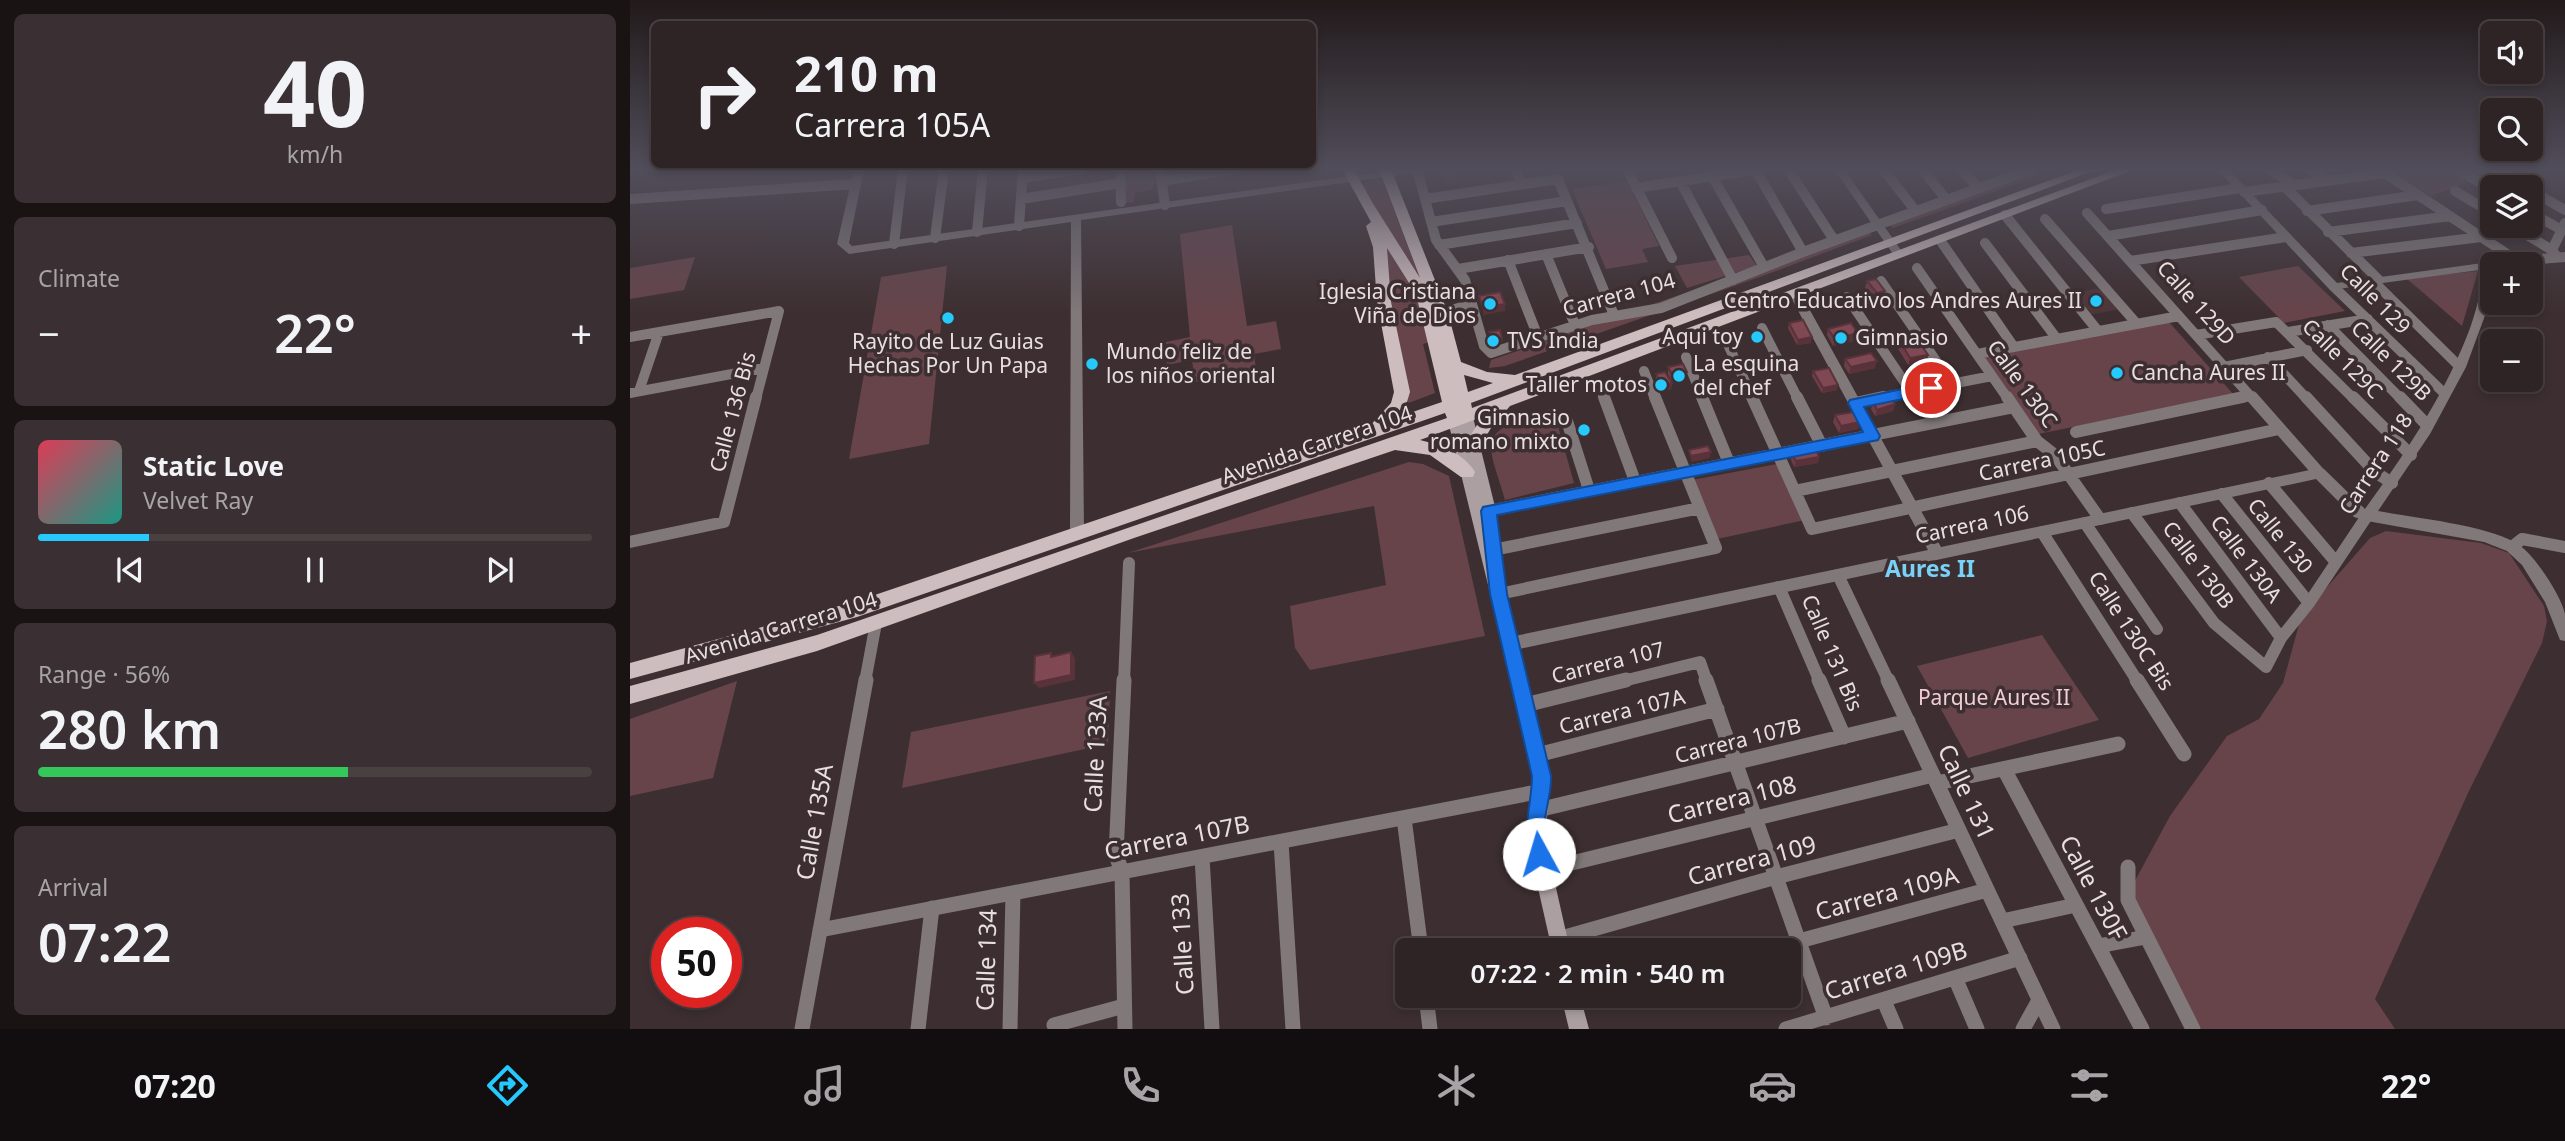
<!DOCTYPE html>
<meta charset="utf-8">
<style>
body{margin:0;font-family:"Noto Sans",sans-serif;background:#3a2f32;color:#f1f3f6;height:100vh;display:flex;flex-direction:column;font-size:26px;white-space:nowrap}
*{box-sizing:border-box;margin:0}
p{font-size:23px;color:#a7a4a7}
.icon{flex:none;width:38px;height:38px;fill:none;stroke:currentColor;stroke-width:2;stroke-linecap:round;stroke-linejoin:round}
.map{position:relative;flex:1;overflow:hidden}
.drawer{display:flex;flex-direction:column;gap:14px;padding:14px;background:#191314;width:630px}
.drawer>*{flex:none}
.banner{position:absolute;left:21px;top:21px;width:665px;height:147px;border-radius:10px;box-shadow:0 4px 10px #0003,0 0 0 2px #494042;background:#2e2325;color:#f1f3f6;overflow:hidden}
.controls{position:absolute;left:1850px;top:21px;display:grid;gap:14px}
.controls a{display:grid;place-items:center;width:63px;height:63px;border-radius:10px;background:#2e2325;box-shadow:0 4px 10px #0003,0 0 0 2px #494042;font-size:35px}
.speed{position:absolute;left:21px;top:917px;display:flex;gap:14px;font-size:35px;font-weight:700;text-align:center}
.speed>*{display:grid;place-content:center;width:91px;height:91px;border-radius:50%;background:#2e2325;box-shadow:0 4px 10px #0003,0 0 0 2px #494042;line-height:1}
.speed .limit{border:10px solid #d22;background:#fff;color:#111}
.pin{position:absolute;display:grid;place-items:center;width:60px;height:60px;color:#fff;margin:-30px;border:4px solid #fff;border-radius:50%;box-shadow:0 2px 7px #0007}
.me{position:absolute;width:77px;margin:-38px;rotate:354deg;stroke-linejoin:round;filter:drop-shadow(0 0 5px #0008)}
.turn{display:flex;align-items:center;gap:24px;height:147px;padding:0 28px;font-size:32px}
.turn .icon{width:91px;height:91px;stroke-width:2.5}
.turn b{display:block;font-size:49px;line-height:60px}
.big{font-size:52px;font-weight:600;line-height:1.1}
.drawer .tile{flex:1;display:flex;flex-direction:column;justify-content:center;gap:10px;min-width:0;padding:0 24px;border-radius:10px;background:#3a2f32}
.drawer .dial{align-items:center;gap:0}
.dial b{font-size:91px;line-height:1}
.song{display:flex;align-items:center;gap:21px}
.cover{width:84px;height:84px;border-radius:10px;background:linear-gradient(135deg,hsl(350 70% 55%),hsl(170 70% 35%))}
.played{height:7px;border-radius:4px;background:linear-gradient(90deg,#25c9fe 20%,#494042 20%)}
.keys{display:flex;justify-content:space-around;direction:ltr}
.heat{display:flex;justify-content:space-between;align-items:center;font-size:38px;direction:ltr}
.charge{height:10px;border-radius:5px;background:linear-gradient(90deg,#34c759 56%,#494042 0)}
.trip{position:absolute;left:765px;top:938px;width:406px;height:70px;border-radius:10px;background:#2e2325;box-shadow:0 4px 10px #0003,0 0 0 2px #494042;font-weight:600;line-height:70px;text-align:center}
.dock{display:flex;height:112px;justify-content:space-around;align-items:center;background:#120e0f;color:#a7a4a7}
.dock .icon{width:49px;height:49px}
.dock .active{color:#25c9fe}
.dock b{font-size:32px;color:#f1f3f6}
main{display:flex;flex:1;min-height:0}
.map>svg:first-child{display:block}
.built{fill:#4c363a}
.green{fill:#66444a}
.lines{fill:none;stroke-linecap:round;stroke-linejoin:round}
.minor-far2{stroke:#807879;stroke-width:10}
.minor-far1{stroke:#807879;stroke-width:12}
.minor{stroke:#807879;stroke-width:15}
.tertiary{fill:#807879;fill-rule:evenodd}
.secondary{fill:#ab9fa1;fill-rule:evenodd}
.primary{fill:#cdbdbf;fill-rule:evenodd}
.wall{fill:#6d3e47}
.shaded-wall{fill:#59323a}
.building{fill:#7f4853;stroke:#59323a;stroke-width:2}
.route{fill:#1a73e8;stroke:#114b97;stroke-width:2}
.poi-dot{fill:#25c9fe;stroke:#3d2f31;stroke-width:2.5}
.labels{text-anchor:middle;stroke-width:7;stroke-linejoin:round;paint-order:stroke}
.poi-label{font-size:21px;fill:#e8dfe0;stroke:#3d2f31;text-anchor:end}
.street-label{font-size:21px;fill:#e8dfe0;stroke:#3d2f31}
.park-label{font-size:21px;fill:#f3ced4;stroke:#3d2f31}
.neighbourhood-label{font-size:23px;font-weight:bold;fill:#78d1f6;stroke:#3d2f31}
.near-street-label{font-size:24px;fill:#e8dfe0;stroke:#3d2f31}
</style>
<main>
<section class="drawer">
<div class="tile dial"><b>40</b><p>km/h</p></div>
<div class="tile"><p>Climate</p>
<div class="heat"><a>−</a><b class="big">22°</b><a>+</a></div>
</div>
<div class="tile">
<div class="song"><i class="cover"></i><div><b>Static Love</b><p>Velvet Ray</p></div></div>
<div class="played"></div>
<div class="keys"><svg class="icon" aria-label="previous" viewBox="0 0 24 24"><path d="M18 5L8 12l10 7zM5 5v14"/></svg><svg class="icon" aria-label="pause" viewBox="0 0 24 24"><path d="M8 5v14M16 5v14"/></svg><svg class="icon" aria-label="next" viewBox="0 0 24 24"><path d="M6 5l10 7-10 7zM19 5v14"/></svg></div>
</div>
<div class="tile"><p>Range · 56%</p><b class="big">280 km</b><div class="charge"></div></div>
<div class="tile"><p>Arrival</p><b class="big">07:22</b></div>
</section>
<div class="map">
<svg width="1935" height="1029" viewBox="0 0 1935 1029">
<rect width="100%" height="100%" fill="#3d2f31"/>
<path class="built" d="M1471 288 1491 309 1459 315 1441 293Z"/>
<path class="green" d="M495 169H526L527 176 522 190 505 193 504 202 496 203Z
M1410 169H1428L1263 228 1258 223Z
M1757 169H1816L1838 182 1801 196Z
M745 179 753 181 792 284 733 187 735 183Z
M997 181 1029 246 1012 249 1018 262 976 269 942 189Z
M602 225 617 326 646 321 651 349 624 354 626 370 565 382 562 360 537 365 536 342 560 337 550 234Z
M1238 230 1242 235 1127 278 875 366 859 368 861 360Z
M757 247 786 294 800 342 793 344 805 393 776 404 758 286Z
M1119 255 1127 266 1057 288 1045 266Z
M65 257 54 290 0 299V268Z
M317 266 299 444 219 459 251 277Z
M1668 266 1715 311 1654 323 1609 277Z
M1848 271 1832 326 1776 278Z
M1539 322 1604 395 1408 434 1353 356Z
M923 408 944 483 875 500C872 487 861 460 861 447 862 422 904 415 923 408Z
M779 462 793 464 819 476 855 636 680 670 665 648 660 606 756 585 744 506 498 553Z
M1147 464 1175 520 1087 539 1062 480Z
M1756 531 1851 543 1879 553 1914 606 1917 621 1912 643 1838 793 1745 999 1765 1029H1570L1500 890 1540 816 1597 736 1629 719 1653 683 1671 617 1740 538Z
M1412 635 1469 720 1338 758 1287 666Z
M107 681 83 778 0 796V719Z
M480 691 478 744 272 788 281 732Z"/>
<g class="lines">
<path class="minor-far2" d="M490 169 491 202
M530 169 535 205
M787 169 806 240 835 280 854 346 861 353 962 320 1031 308 1173 252 1402 169
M885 169 891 184
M997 169 1042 258
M1125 169 1173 252
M1158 169 1204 240
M1253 169 1285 210
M1292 169 1316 199
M1332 169 1348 188
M1640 169 1664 185
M1680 169 1699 181
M1749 169 1886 260
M1827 169 1862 190
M1865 169 1896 187
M1082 176 1134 267
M392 178 451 169
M532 181 605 169
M1050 181 1103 280
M1654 186 1749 280
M1006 188 1129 169
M1900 190 1935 210
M1825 191 1862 213
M1614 192 1755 173
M0 199 226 184
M391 199 491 183
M795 199 928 179 984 315
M1476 209 1610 188
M1677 211 1788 195
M1900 212 1930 229
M1457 213 1623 399
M1375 215 1468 331
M1415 219 1507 324
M801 222 937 201
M389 226 393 169
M1882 226 1922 250
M347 232 353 169
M1698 232 1820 216
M1478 236 1632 210
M305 238 314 169
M1310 240 1384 347
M1355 243 1427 339
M264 244 273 169
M809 245 947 223
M1721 253 1851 237
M916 254 945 325
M1925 254 1922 250 1935 223
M878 260 908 337
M1500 261 1656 237
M1863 263 1935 257
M1287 268 1378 399
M828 269 959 247
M1251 281 1322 384
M1743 281 1830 367
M1704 287 1815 394
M1217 297 1281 392
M811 313 842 304
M1698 325 1771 399
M1132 328 1168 399
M1658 332 1738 319
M1566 335 1646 322 1724 399
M0 337 149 311 126 399
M1095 338 1123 399
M1347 354 1549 316
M1056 357 1073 399
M1638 357 1677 399
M1594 367 1677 350
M1014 371 1025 399
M971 388 975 399
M9 391 29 332
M0 393 134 368
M1244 399 1362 376
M1605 399 1620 396"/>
<path class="minor-far1" d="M974 397 1005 481
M1072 397 1099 463
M1122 397 1182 529 1649 429
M1167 397 1192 446
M1377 397 1407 441 1425 455 1470 519
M1622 397 1689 473
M1676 397 1745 472 1762 483
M1723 397 1781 455
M1770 397 1797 425
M1225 403 1253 397
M937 421 959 490
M1446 432 1613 397
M1639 483 1705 561
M1165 491 1407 441
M1592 494 1679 603
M1550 503 1651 638
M859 511 1384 407
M1502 513 1584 623 1636 667 1651 638 1679 603 1737 516
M1455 523 1527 629
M1412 532 1508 682
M0 542 94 522 126 397
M1882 547 1892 539 1935 547
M863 550 1070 508
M1208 575 1259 682
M1149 587 1190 682
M869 594 1086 548 1025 397
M235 682 246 623
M494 682 499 563
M989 682 1070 662 1077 682"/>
<path class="minor" d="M494 680 486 855 492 872 495 1029
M1076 680 1196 1018
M1189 680 1214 737
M1258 680 1423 1029
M1507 680 1554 754
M895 705 996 680
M907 755 1087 709
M1374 769 1512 1029
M1307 783 1488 744
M908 810 1278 721
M774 818 791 950
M651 842 663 1029
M572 857 582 1029
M1498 867V900L1563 1029
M913 870 1303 775
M1372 921 1446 905
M190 930 912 791
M928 939 1146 877 1329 830
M1169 941 1357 890
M1468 946 1516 937
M1326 980 1347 1029
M796 996 800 1029
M1254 1001 1266 1029
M424 1025 494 1006
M172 1029 236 680
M288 1029 302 908
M380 1029 383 893
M1156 1029 1390 958
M1393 1029 1409 1000"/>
<path class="tertiary" d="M224 169H234L219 243 222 246 771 169H796L791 172 451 220 454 532 452 536H442L440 532 441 222 219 254 207 244Z
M1204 169H1214L1273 253V257H1265Z
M1587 169H1598L1707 283 1867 261 1869 264H1862L1860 302 1836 367 1800 434 1748 511C1785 518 1856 525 1886 543 1903 552 1931 595 1935 614 1935 623 1935 633 1935 641L1930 640 1915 602 1892 565 1877 551 1854 542 1737 521 1724 517 1686 479 880 651 875 649 872 644 875 639 880 637 1298 550 1159 294 1165 290 1171 294 1311 547 1689 468 1694 469 1735 509C1774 455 1812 399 1837 336 1846 314 1850 291 1857 269L1700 290Z"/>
<path class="secondary" d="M837 412 843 417 866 511 870 548 865 553 919 769 920 787 915 839 940 950H922L897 839 903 787V769L818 421 825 416 831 421 832 414Z
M931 996H950L959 1029H939Z"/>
<path class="primary" d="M712 169H724L742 202 790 278 749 169H761L818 313 831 362 857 372 885 375 1451 169H1468L841 403 842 408 1488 169H1505L880 406 861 428 849 448H837L835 444 852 417 790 440C810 445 834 453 845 472L843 477H831L800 455 765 450 504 538 187 651 0 704V686L187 635 817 418 815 413 227 617 0 679V663L227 601 738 428 761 403 764 392 747 302 743 247 736 226 741 222ZM757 248 786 294 812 402 765 418 776 405 780 392 761 302ZM834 375 863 383 838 392Z"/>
</g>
<path class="wall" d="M1237 281 1253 298 1245 300 1235 288Z
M1159 323 1181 343 1167 345 1158 328Z
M1198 329 1227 340 1203 346 1197 335Z
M1269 340 1298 355 1296 362 1278 365 1267 347Z
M1215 359 1245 368 1219 374 1214 366Z
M1038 367 1056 379 1042 382 1038 374Z
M1183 371 1207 390 1192 393 1182 376Z
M1026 374 1042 383 1041 389 1032 392 1026 380Z
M1243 402 1265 404 1263 411 1245 416 1241 409Z
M1205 415 1228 429 1209 433 1203 422Z
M1162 454 1189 457 1188 463 1164 467 1161 460Z"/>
<path class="shaded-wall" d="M830 176V182L815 185 814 178Z
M1255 291 1253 298 1245 300 1247 293Z
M875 304V311L853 315V308Z
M1228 333 1227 340 1203 346 1205 339Z
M1182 337 1181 343 1167 345 1168 340Z
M872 338 873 341 863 344V341Z
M1298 355 1296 362 1278 365 1280 358Z
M1247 361 1245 368 1219 374 1221 367Z
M1057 372 1056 379 1042 382 1043 376Z
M1042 383 1041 389 1032 392V385Z
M1208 385 1207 390 1192 393 1193 388Z
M1265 404 1263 411 1245 416 1247 410Z
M1230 422 1228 429 1209 433 1211 426Z
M1081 452 1080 458 1061 462V456Z
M1189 457 1188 463 1164 467 1166 461Z
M441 652 445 658V680L409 688 404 683Z"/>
<path class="building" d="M811 169H827L830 176 814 178Z
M1246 279 1255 291 1247 293 1237 281Z
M870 292 875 304 853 308 849 296Z
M1173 320 1182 337 1168 340 1159 323Z
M1221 323 1228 333 1205 339 1198 329Z
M870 330 872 338 863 341 859 332Z
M1286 337 1298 355 1280 358 1269 340Z
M1241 353 1247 361 1221 367 1215 359Z
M1053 364 1057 372 1043 376 1038 367Z
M1199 368 1208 385 1193 388 1183 371Z
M1035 372 1042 383 1032 385 1026 374Z
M1261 398 1265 404 1247 410 1243 402Z
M1224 412 1230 422 1211 426 1205 415Z
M1078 446 1081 452 1061 456 1059 450Z
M1186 449 1189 457 1166 461 1162 454Z
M441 652V675L404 683 405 656 421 653V657Z"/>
<linearGradient id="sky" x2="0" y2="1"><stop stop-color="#221a1b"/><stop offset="0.54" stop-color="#514d5a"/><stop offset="1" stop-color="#514d5a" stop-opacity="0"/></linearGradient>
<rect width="1935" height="313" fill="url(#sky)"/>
<path class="route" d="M1301 383 1307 384 1309 388 1307 392 1234 407 1250 436 1248 440 867 515 877 594 921 776C922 791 916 806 915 821 915 835 922 848 917 861L909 864 902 861C890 833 902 805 902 776L860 594 851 511 853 507 1233 432 1218 403 1220 400Z"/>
<g class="poi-dot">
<circle cx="1466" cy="301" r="7"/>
<circle cx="860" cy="304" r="7"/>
<circle cx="318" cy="318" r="7"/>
<circle cx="1127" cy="337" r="7"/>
<circle cx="1211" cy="338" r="7"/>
<circle cx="863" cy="341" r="7"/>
<circle cx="462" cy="364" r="7"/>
<circle cx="1487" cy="373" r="7"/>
<circle cx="1049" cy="376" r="7"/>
<circle cx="1031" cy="385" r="7"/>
<circle cx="954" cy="430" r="7"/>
</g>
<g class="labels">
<g class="poi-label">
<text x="846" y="299">Iglesia Cristiana<tspan x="846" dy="24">Viña de Dios</tspan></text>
<text x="1452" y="308">Centro Educativo los Andres Aures II</text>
<text x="1113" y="344">Aqui toy</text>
<text x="1225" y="345" text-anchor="start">Gimnasio</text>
<text x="877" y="348" text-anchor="start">TVS India</text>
<text x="318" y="349" text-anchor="middle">Rayito de Luz Guias<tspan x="318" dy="24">Hechas Por Un Papa</tspan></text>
<text x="476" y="359" text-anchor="start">Mundo feliz de<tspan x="476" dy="24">los niños oriental</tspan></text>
<text x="1063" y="371" text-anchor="start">La esquina<tspan x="1063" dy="24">del chef</tspan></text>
<text x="1501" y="380" text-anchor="start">Cancha Aures II</text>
<text x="1017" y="392">Taller motos</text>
<text x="940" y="425">Gimnasio<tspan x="940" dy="24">romano mixto</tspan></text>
</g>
<g class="street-label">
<text transform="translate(989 295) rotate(-15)" y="7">Carrera 104</text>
<text transform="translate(1745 299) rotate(45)" y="7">Calle 129</text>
<text transform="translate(1566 303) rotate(48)" y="7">Calle 129D</text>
<text transform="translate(1712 359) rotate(45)" y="7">Calle 129C</text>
<text transform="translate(1761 361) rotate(45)" y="7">Calle 129B</text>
<text transform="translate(1392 384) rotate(54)" y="7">Calle 130C</text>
<text transform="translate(103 412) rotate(-75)" y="7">Calle 136 Bis</text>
<text transform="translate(687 445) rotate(-19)" y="7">Avenida Carrera 104</text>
<text transform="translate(1412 461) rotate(-12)" y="7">Carrera 105C</text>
<text transform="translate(1746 464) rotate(-57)" y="7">Carrera 118</text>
<text transform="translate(1342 525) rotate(-12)" y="7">Carrera 106</text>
<text transform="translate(1650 536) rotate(51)" y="7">Calle 130</text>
<text transform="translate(1616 559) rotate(53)" y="7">Calle 130A</text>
<text transform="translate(1568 565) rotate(53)" y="7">Calle 130B</text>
<text transform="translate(151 628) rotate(-17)" y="7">Avenida Carrera 104</text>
<text transform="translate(1501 631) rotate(57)" y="7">Calle 130C Bis</text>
<text transform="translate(1202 653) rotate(67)" y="7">Calle 131 Bis</text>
<text transform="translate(978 663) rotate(-14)" y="7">Carrera 107</text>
<text transform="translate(992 712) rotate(-14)" y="7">Carrera 107A</text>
<text transform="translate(1108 741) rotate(-14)" y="7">Carrera 107B</text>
</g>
<g class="park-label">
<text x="1364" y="705">Parque Aures II</text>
</g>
<g class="neighbourhood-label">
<text x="1300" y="577">Aures II</text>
</g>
<g class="near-street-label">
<text transform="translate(466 754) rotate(-87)" y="8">Calle 133A</text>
<text transform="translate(1336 792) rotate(65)" y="8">Calle 131</text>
<text transform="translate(1102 800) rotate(-14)" y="8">Carrera 108</text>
<text transform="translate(185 822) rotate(-80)" y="8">Calle 135A</text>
<text transform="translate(547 838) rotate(-11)" y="8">Carrera 107B</text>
<text transform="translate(1122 861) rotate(-15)" y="8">Carrera 109</text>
<text transform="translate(1463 888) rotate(62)" y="8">Calle 130F</text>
<text transform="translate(1257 894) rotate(-15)" y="8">Carrera 109A</text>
<text transform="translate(553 944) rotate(-93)" y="8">Calle 133</text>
<text transform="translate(357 960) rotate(-88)" y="8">Calle 134</text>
<text transform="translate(1266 971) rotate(-17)" y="8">Carrera 109B</text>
</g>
</g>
</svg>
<div class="controls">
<a><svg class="icon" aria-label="sound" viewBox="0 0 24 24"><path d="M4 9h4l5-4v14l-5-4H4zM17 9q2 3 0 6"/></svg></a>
<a><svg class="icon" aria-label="search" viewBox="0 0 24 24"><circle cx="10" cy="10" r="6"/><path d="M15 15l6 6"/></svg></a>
<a><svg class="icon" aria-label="layers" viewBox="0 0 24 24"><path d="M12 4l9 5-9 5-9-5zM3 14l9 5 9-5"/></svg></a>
<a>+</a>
<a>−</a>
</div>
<div class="speed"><div class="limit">50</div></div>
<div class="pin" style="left:1301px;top:388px;background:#d93025"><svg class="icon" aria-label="arrive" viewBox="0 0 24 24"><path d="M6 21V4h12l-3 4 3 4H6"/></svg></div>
<svg class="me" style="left:909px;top:854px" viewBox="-20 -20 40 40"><circle r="19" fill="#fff"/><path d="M0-13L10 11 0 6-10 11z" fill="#1a73e8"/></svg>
<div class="trip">07:22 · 2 min · 540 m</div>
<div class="banner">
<div class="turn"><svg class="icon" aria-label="right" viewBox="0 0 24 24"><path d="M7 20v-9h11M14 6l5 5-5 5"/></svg><div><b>210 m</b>Carrera 105A</div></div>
</div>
</div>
</main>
<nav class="dock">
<b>07:20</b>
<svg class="icon active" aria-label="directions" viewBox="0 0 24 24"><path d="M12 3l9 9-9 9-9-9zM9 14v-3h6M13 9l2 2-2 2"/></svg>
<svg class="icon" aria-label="music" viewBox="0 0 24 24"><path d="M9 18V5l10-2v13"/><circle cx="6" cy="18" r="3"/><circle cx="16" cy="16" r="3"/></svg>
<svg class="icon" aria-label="phone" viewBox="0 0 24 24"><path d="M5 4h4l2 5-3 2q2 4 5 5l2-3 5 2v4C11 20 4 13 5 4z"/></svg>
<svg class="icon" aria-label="climate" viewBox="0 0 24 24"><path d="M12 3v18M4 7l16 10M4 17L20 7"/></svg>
<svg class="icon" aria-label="car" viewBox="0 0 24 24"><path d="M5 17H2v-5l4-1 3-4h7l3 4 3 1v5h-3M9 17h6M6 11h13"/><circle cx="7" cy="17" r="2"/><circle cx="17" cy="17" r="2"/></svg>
<svg class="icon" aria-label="filters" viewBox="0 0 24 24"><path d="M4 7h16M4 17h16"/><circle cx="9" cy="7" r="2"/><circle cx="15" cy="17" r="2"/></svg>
<b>22°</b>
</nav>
